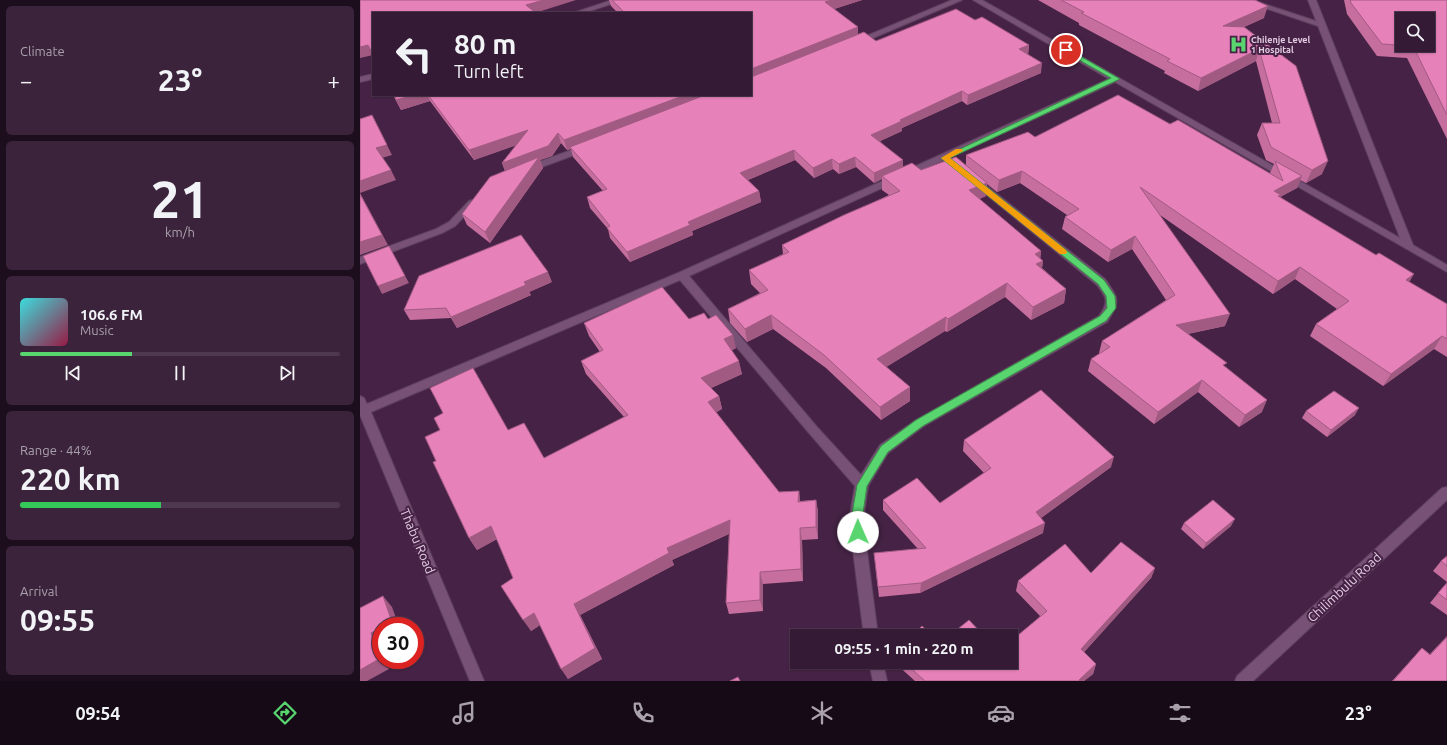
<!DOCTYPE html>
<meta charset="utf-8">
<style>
body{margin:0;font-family:Ubuntu,sans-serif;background:#3c233c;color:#f1f3f6;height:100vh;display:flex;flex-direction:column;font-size:15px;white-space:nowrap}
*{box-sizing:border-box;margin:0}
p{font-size:13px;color:#a9a1ac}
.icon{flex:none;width:22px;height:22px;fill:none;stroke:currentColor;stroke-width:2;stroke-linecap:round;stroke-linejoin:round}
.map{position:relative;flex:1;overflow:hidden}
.panel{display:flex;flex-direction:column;gap:6px;padding:6px;background:#1d0e1d;width:360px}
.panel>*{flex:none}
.banner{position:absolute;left:12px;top:12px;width:380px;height:84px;border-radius:0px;box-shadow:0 1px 3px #0004,0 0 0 1px #4e384f;background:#341a34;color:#f1f3f6;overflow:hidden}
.buttons{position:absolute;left:1035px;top:12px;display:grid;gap:8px}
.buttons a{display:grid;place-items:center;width:40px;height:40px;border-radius:0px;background:#341a34;box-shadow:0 1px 3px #0004,0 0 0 1px #4e384f;font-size:20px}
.speed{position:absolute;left:12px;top:617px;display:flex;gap:8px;font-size:20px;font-weight:700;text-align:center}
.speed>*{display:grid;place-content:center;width:52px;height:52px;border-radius:50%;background:#341a34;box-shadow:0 1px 3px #0004,0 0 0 1px #4e384f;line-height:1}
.speed .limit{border:6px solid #d22;background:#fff;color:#111}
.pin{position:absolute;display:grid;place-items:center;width:34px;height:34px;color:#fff;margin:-17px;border:2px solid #fff;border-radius:50%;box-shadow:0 1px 4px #0007}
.me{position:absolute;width:44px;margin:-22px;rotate:359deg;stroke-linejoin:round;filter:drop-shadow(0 0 3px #0008)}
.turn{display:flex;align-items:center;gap:14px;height:84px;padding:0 16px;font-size:18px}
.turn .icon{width:52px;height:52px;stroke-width:2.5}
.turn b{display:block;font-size:28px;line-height:34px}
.big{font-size:30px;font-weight:700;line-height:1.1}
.panel .tile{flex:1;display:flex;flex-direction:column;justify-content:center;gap:6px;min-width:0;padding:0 14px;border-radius:6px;background:#3c233c}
.panel .dial{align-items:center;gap:0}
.dial b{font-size:52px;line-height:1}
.song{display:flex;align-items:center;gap:12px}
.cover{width:48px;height:48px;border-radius:6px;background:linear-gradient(135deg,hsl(180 70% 55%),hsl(340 70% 35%))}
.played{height:4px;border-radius:2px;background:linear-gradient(90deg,#59d56f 35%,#4e384f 35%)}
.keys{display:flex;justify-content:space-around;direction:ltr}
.heat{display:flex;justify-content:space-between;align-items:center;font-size:22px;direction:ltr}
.charge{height:6px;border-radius:3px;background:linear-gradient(90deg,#34c759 44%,#4e384f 0)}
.trip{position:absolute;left:430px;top:629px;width:228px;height:40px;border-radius:0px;background:#341a34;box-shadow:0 1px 3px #0004,0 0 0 1px #4e384f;font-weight:700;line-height:40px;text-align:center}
.tabs{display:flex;height:64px;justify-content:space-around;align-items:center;background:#150a15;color:#a9a1ac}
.tabs .icon{width:28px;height:28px}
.tabs .on{color:#59d56f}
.tabs b{font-size:18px;color:#f1f3f6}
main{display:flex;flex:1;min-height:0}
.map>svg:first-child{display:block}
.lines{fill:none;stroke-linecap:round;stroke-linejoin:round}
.service-casing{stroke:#5e405f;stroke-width:2}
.minor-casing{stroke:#5e405f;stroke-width:2}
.secondary-casing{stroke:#5e405f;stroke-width:2}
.service{fill:#775176;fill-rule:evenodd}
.minor{fill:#775176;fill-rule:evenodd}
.secondary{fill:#775176;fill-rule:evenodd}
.wall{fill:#c66f9f}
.shaded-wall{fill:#a15a82}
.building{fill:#e681b9;stroke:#a15a82;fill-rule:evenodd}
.route{fill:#59d56f;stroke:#3a8a48}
.slow{fill:#f59e0b}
.labels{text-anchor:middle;stroke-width:4;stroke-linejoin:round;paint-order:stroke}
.far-poi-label{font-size:9px;font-weight:bold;fill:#e2cce1;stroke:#462346;text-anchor:start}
.near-street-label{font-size:13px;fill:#e2cce1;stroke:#462346}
</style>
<main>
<section class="panel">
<div class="tile"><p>Climate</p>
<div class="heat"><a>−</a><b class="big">23°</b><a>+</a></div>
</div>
<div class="tile dial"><b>21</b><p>km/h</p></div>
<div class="tile">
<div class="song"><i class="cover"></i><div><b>106.6 FM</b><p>Music</p></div></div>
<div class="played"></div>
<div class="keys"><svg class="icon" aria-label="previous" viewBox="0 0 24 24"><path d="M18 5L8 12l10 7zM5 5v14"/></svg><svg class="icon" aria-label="pause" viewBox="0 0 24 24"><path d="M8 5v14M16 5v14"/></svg><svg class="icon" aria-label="next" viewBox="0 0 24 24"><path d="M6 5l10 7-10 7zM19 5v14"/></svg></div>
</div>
<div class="tile"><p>Range · 44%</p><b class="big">220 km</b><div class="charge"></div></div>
<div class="tile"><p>Arrival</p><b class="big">09:55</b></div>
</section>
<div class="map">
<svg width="1087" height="681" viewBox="0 0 1087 681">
<rect width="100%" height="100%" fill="#462346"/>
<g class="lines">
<defs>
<path id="service" d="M881 0H892L965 24 964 26H958Z"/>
<path id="minor" d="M252 0H263L224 13H213Z
M592 0H602L499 44H496L492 42Z
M613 0H622L1040 238 948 0H956L1053 245 1087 265V272L755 82 329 276 457 427 501 475 520 445 556 420 739 316C749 302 747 298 737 285L612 183 610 181 612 179H618L745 279C759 299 761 301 747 322L564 426 528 453 508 486 503 520 518 636H504L489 520 495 486 449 433 320 280 11 412 124 681H110L0 415V396L4 398 7 404 318 273 749 79Z
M13 74V79L0 82V77Z
M225 145 228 146 229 148 228 150 171 171H165L163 169 165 167Z
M112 200 117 203 95 226 82 233 0 264V257L76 229 89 222 109 201Z
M509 662H523L527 681H513Z"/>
<path id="secondary" d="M1087 487V500L893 681H875L877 676 1082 488Z"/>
</defs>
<use href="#service" class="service-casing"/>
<use href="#minor" class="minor-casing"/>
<use href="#secondary" class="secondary-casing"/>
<use href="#service" class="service"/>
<use href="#minor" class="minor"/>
<use href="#secondary" class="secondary"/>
</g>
<path class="wall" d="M249 0H502L474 9 498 34 516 41 615 20 669 45 668 55 681 73 607 105 602 101 542 128V131L520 141 543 167 561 170 606 166V155L675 137 810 124 911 174 910 173 914 164 906 160 897 135 902 123H912L896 61 838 91 804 73 805 71 719 25V23L678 0H895L904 18 884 27 936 66 962 174 946 183 940 180 937 188 920 197 1049 282 1087 304V357L1074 349 1023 386 950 336 956 324 977 309 935 279 913 294 800 215 865 326 828 334 865 367 902 412 879 427 838 392 794 424 728 371 731 359 739 354V353L742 341 806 300 772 249 748 262 702 229 705 217 707 215 660 183 637 192 627 184 626 196 619 199 681 251 680 259 683 261 682 268 706 289 704 303 671 320 645 297 587 332 585 331 526 367 550 387V401L521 420 466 368 413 329 387 342 370 323 368 309 400 293 391 284 389 270 423 254 422 245 529 195 522 190V179L514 183 496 167 479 174 473 169 454 178 435 160 388 180 399 191 401 202 332 231 333 235 270 262 250 238 248 229 230 208 227 197 243 191 213 157 211 149 207 150 201 143 192 156 180 160 183 168 130 243 107 225 102 214 145 171 142 163 156 145 114 160 70 101 41 110 33 95H391V13H258L251 6Z
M984 0H1087V139L1047 58 1017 56 987 14Z
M192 282 169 292 171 295 97 328 91 318 50 320 44 310Z
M348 319 376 348 372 350 382 374 351 388 359 396 362 409 356 412 419 492 439 491 440 501 456 500 458 512V539L442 540 443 581 403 584V611L369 614 366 603 369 534 312 560 314 565 220 615 242 659 208 679 180 625 171 631 153 578 137 539 117 550 109 538 148 430 184 458 264 417 226 374 221 361 240 352 229 336 224 323Z
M946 411 995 415 967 437 942 418Z
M604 440 751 467 681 518 683 533 560 593 519 597 514 553 558 549 523 510V500L580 503 624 473 603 451Z
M824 523 871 526 843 549 821 529Z
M1087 556V615L1070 603 1087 582 1073 571 1081 561Z
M795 568 791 578 724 652 736 664 733 674 724 681H555L535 663V662H651L680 616 656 591 658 581 731 573Z
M1087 636V681H1032L1062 648 1070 654Z"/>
<path class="shaded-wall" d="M184 0H216L175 13 166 5Z
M472 0H502L465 12V2Z
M908 6 904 18 860 38 863 26Z
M498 27V36L391 79V69Z
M8 45 13 55 0 58V47Z
M669 45 668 55 659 49Z
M899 49 896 61 838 91 841 78Z
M682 63 681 73 607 105 608 95Z
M602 91V101L542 128V131L512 145 511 135 540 120Z
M54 95H67L70 101 41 110 36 100Z
M325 95H353L210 147 211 149 207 150 204 140Z
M168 130 172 140 114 160 109 150Z
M198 133 201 143 192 156 180 160 183 168 130 243 125 232 146 173 142 163Z
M27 145 32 155 22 158 16 148Z
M434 150 435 160 381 183 380 173Z
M495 157 496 167 479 174V164Z
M472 159 473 169 454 178 453 168Z
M543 160V170L522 176V179L514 183V173Z
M968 161 962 174 946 183 952 170Z
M31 170 36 180 0 193V181Z
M662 171 660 183 637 192 639 180Z
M942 176 937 188 920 197 914 191Z
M627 183 626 196 608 204 609 190Z
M399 191 401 202 332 231 333 235 270 262 267 252 328 222Z
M0 193 28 245 0 255Z
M775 236 772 249 748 262 751 250Z
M29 246 49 283 22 294 18 286Z
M681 251 680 262 683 261 681 274 676 266 675 254Z
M940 267 935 279 913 294 918 281Z
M188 272 192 282 169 292 171 295 97 328 91 317 164 282Z
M1054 274 1047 286 1046 280Z
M647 283 645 297 587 332 588 319Z
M706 289 704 303 671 320 673 307Z
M870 314 865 326 812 337 816 325Z
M411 315 413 329 387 342 385 329Z
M586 317 585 331 518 372 517 359Z
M373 335 376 348 367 353 364 339Z
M1082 336 1074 349 1023 386 1031 374Z
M379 361 382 374 345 391 341 378Z
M842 380 838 392 794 424 798 412Z
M550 387V401L521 420 520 407Z
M359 396 362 409 352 415 348 402Z
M907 400 902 412 879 427 885 415Z
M999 408 995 415 967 437 971 430Z
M754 457 751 467 674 523 676 512Z
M439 491 440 503 438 502Z
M456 500 458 512V539L456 527Z
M875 519 871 526 843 549 846 543Z
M370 520 373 532 312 560 314 565 220 615 242 659 208 679 201 669 214 604 307 548Z
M685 523 683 533 560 593 561 583Z
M131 526 139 538 117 550 109 538Z
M440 528 442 540 443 581 441 569Z
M795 568 791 578 718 659 721 649Z
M400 572 403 584V611L400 600Z
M23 596 32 607 39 626H25Z
M174 613 182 624 171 631 163 620Z
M21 628V660H26L29 669 7 681H0V670L11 633Z
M736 664 733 674 724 681H718L719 680Z"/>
<path class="building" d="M0 0H184L166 5 176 13H13V55L8 45 0 47Z
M252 0H472L465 2 498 27 391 69V13H265Z
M701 0H895L908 6 863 26 884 27 936 66 968 161 952 170 911 147 902 123H920L899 49 841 78 807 61 810 59 721 13 724 12Z
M990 0H1087V115L1053 46 1022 44 991 3ZM1042 19H1068V45H1042Z
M596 9 615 20 622 17 669 45 659 49 682 63 608 95 602 91 540 120 542 121 511 135 543 160 514 173 495 157 479 164 472 159 453 168 434 150 380 173 399 191 328 222 330 225 267 252 247 228 250 226 227 197 247 189 210 147 345 95H391V77L504 32 516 41Z
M34 95H54L36 100Z
M68 95H325L204 140 198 133 188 146 142 163 168 130 109 150Z
M758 95 810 124 818 120 923 181 915 161 942 176 914 191 921 195 918 196 1016 255 1019 253 1054 274 1046 280 1087 304V339L1082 336 1031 374 956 324 989 301 940 267 918 281 780 187 870 314 816 325 867 363 863 365 907 400 885 415 842 380 798 412 731 359 750 347 742 341 815 295 775 236 751 250 705 217 719 209 662 171 639 180 606 155 668 132 675 137Z
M12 115 27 145 16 148 31 170 0 181V119Z
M179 157 125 232 102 214 130 177Z
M596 157 627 183 609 190 681 251 675 254 683 261 676 264 706 289 673 307 647 283 588 319 586 317 517 359 550 387 520 407 464 355 411 315 385 329 368 309 408 290 389 270 429 252 422 245 484 215 540 191 522 176 552 163 561 170Z
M0 194 22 235 0 242Z
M161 235 188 272 164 282 166 285 91 317 86 308 44 310 59 276Z
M29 246 45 276 18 286 3 256Z
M302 287 329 319 344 313 348 319 356 315 373 335 364 339 379 361 341 378 359 396 348 402 419 492 439 491 438 502 456 500V527L440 528 441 569 400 572V600L366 603 370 520 307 548 309 553 214 604 235 648 201 669 174 613 163 620 141 586 153 578 131 526 109 538 73 462 76 461 65 437 80 430 74 418 83 413 70 388 113 368 148 430 164 423 184 458 268 415 221 361 243 350 224 323Z
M681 390 754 457 676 512 685 523 561 583 518 587 514 553 566 548 523 500 557 478 580 503 631 468 604 440Z
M974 391 999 408 971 430 946 411Z
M853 500 875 519 846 543 824 523Z
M761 542 795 568 721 649 736 664 719 680 720 681H565L544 662H651V641L687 611 658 581 705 544 731 573Z
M1087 556V566L1081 561Z
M1087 583V600L1078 593Z
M23 596 32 622 25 626H21V628L11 633 19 659 0 670V608Z
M609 620 624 636H589Z
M562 626 573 636H552Z
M1087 637V681H1033L1062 648 1070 655Z
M378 677 380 681H370Z"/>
<path class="route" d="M703 49H708L760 79 590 158 744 280 755 296 756 308 746 321 563 426 528 452 507 486 502 520 503 532 502 535 498 536 494 535 491 520 497 485 521 446 556 420 740 316 747 308 746 296 738 284 581 158 751 78 703 51Z"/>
<path class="slow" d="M596 149H602L603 151 590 158 706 250 707 252 706 254H700L581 158Z"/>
<defs>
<symbol id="hospital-bare" viewBox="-9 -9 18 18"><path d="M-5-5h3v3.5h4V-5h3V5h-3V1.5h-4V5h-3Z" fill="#59d56f" stroke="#462346" stroke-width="2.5" paint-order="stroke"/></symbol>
</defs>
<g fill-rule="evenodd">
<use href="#hospital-bare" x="866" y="32" width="25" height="25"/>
</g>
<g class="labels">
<g class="far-poi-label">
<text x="891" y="43">Chilenje Level<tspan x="891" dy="10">1 Hospital</tspan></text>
</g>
<g class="near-street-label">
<text transform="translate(58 541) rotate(67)" y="5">Thabu Road</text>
<text transform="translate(984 587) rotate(-43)" y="5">Chilimbulu Road</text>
</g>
</g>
</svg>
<div class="buttons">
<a><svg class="icon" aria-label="search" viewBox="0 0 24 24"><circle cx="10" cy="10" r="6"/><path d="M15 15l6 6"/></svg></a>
</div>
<div class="speed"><div class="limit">30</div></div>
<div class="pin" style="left:706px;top:50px;background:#d93025"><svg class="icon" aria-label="arrive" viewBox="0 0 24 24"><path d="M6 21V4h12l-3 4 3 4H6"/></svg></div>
<svg class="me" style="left:498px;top:532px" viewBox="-20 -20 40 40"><circle r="19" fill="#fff"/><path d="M0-13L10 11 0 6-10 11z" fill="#59d56f"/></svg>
<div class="trip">09:55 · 1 min · 220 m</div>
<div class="banner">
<div class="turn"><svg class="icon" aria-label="left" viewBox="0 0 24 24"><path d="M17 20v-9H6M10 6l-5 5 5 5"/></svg><div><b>80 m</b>Turn left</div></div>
</div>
</div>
</main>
<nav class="tabs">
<b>09:54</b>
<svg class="icon on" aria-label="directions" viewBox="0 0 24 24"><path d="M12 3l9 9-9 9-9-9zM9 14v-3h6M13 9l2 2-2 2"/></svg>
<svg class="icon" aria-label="music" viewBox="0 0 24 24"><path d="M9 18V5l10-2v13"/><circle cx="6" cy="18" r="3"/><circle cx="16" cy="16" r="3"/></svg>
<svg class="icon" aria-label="phone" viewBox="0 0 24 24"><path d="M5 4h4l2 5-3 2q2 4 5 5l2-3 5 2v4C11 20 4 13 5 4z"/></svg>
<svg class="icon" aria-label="climate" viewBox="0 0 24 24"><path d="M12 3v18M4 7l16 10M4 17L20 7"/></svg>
<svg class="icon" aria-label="car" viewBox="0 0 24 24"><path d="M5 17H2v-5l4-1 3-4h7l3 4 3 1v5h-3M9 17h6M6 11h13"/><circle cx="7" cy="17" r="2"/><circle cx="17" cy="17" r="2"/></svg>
<svg class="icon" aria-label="filters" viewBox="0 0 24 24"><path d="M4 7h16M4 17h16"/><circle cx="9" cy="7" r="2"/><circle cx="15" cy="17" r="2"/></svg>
<b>23°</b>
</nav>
